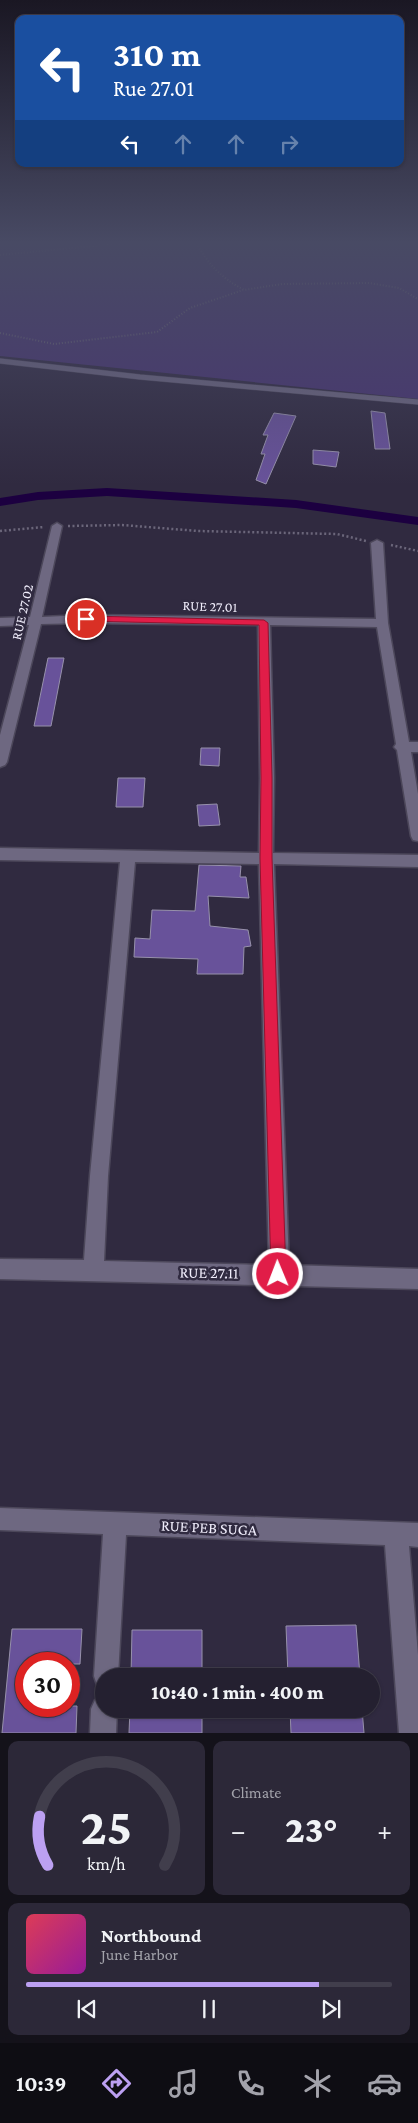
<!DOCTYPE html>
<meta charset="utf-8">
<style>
body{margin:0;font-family:"Crimson Pro",serif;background:#2c2838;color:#f1f3f6;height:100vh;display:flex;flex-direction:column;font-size:19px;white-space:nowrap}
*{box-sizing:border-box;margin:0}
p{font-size:16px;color:#a3a3ab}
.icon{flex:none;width:28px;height:28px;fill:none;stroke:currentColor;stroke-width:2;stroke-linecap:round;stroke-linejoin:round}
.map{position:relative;height:1733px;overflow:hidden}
.details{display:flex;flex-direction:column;gap:8px;padding:8px;background:#14121a;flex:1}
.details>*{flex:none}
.hud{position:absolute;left:15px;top:15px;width:389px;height:152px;border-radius:10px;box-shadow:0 1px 4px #0004,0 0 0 1px #413e4c;background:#1a4fa0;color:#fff;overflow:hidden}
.speed{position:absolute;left:15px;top:1652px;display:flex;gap:10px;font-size:25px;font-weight:700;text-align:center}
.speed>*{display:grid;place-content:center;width:65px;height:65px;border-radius:50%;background:#242030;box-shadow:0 1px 4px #0004,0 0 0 1px #413e4c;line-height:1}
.speed .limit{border:8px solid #d22;background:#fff;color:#111}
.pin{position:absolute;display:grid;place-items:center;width:42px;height:42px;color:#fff;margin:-21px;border:2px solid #fff;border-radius:50%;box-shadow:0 1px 5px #0007}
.me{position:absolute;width:55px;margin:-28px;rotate:359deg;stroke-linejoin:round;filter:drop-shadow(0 0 4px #0008)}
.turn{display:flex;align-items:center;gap:18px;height:105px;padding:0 15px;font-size:22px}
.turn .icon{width:65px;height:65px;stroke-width:2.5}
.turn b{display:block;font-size:35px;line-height:42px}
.lanes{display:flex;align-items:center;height:48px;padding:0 15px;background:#0003;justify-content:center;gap:25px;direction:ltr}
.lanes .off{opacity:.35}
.big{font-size:38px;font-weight:800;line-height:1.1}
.details .tile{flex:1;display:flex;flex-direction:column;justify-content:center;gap:8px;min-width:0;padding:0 18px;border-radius:10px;background:#2c2838}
.details .dial{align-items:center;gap:0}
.dial svg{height:130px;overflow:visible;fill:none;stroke:#413e4c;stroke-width:7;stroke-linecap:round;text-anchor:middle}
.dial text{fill:#f1f3f6;stroke:none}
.song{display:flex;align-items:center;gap:15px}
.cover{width:60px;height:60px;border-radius:8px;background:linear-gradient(135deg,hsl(350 70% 55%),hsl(300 70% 35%))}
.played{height:5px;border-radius:2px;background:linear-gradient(90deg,#bca0f2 80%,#413e4c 80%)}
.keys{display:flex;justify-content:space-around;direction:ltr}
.heat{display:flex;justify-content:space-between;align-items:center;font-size:28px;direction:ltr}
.details .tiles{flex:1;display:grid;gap:8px;grid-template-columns:1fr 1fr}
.tile:last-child{grid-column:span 2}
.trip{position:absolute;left:95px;top:1668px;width:285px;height:50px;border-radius:25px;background:#242030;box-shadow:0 1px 4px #0004,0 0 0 1px #413e4c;font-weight:800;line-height:50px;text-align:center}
.dock{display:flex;height:80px;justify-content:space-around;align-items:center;background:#0e0d13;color:#a3a3ab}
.dock .icon{width:35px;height:35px}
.dock .on{color:#bca0f2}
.dock b{font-size:22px;color:#f1f3f6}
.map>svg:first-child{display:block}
.green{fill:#483472}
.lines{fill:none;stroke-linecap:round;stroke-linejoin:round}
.canal{fill:#1c0040;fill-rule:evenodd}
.building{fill:#68529a;stroke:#9791ab}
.lane-casing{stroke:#4c475a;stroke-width:6}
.street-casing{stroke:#4c475a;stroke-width:3}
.path-far1{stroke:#6b667a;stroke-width:2;stroke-dasharray:1 2;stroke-linecap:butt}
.path{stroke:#6b667a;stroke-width:2.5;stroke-dasharray:2 2.5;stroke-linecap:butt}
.lane{stroke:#6e6881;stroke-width:5}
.street{fill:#6e6881;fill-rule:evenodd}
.route{fill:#e11d48;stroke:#92132f}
.labels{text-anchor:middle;stroke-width:5;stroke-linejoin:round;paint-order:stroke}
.street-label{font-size:14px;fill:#f0edfb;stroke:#302a40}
.near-street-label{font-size:16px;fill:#f0edfb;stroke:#302a40}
</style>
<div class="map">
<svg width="418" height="1733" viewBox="0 0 418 1733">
<rect width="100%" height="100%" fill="#302a40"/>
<path class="green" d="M0 243H418V399L0 356Z"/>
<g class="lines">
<path class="canal" d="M107 488 296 500 418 517V525L296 508 107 496 38 500 0 506V498L38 492Z"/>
</g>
<path class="building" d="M371 411 385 413 390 449H375Z
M274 413 296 416 266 484 256 480 265 454H261L268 435H263Z
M313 450 339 452 336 467 313 464Z
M48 658H64L51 726H34Z
M201 748H220L219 766 200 765Z
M118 778H145L143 807H116Z
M217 804 220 825 199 826 197 805Z
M199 865 241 866 240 877H246L249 898 208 896 210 926 248 930 251 946 244 947 243 974H197L198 959 134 957 135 938 150 939 152 910 195 911Z
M356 1625 360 1676H288L286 1626Z
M12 1629H82L80 1664H26V1706H77L76 1733H2Z
M132 1630H202V1676H131Z
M130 1709H202V1733H129Z
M290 1709H362L364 1733H291Z"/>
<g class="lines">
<defs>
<path id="lane" d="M0 361 140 377 418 402"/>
<path id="street" d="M57 523 62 526 42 617 86 615 376 619 371 543 377 540 383 543 388 623 409 742H418V752H411L418 794V841L413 840 411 836 397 750 394 747 396 744 377 627 270 625 274 778 273 853 418 855V867L274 864 289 1265 418 1269V1289L0 1279V1259L84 1260 90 1176 120 862 0 860V848L259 853 260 778 258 625 86 623 41 624 7 762 5 765 0 767V735L29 625 0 626V618L30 617 52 526ZM135 862 259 864 269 1265 104 1261 108 1176Z
M0 1508 418 1523V1547L409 1546 418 1655V1733H399L385 1545 126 1535 118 1676H104V1687L97 1685 94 1676 103 1534 0 1530Z
M104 1696V1709H117L116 1733H90L91 1709 95 1700Z"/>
</defs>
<use href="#lane" class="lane-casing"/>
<use href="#street" class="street-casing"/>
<path class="path-far1" d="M197 243C207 264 223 279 244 290L282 284 369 283 399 288 418 299
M0 255 124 243
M0 333 54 344 157 332 190 308 243 290"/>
<path class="path" d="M68 526 122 525 198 531 337 534 366 541
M0 531 44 527
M391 545 418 551"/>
<use href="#lane" class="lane"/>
<use href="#street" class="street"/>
</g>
<linearGradient id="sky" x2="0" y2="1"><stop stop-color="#1a1723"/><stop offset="0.5" stop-color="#484a64"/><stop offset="1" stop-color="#484a64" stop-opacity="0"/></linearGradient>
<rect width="418" height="485" fill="url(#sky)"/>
<path class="route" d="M86 616 264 620 268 623 272 778V858L286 1274 284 1280 278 1282 273 1280 271 1274 260 858 261 778 259 625 83 621V617Z"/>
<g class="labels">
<g class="street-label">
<text transform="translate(210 606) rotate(2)" y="5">RUE 27.01</text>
<text transform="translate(22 612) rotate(-77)" y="5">RUE 27.02</text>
</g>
<g class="near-street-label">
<text transform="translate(209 1272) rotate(1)" y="6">RUE 27.11</text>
<text transform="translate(209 1527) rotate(3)" y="6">RUE PEB SUGA</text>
</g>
</g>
</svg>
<div class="speed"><div class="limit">30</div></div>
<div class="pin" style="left:86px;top:619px;background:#d93025"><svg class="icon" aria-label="arrive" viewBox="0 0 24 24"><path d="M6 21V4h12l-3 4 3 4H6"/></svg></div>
<svg class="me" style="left:278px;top:1274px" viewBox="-20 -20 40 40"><circle r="17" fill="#e11d48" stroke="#fff" stroke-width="3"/><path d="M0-11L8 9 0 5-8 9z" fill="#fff"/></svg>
<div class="trip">10:40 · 1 min · 400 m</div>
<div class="hud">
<div class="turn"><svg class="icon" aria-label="left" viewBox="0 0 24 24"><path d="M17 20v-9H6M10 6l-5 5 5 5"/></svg><div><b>310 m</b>Rue 27.01</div></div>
<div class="lanes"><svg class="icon" aria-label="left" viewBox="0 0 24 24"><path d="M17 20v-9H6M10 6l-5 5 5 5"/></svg><svg class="icon off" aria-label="ahead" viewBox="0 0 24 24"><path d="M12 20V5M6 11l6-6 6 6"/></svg><svg class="icon off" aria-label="ahead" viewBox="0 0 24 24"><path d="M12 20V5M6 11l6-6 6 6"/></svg><svg class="icon off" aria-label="right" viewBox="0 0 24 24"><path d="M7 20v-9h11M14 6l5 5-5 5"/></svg></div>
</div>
</div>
<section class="details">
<div class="tiles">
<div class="tile dial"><svg viewBox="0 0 100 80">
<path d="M14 69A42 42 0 1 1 86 69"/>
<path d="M14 69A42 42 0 0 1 9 39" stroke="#bca0f2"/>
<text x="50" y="56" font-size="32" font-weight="700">25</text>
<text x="50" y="72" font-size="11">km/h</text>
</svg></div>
<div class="tile"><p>Climate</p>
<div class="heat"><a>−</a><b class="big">23°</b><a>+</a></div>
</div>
<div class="tile">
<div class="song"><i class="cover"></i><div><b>Northbound</b><p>June Harbor</p></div></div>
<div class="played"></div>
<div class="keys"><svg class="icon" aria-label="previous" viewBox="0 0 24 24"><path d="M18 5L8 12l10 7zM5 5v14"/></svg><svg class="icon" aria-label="pause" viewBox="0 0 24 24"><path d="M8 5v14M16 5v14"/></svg><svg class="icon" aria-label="next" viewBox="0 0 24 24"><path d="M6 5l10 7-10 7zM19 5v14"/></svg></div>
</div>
</div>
</section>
<nav class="dock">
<b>10:39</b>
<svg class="icon on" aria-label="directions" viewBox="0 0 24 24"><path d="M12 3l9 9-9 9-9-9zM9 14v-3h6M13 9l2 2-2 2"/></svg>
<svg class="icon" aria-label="music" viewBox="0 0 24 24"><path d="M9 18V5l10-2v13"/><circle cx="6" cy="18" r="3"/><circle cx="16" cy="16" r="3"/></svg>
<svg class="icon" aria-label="phone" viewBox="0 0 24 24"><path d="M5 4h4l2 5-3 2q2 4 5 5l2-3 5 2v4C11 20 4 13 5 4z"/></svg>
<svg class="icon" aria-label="climate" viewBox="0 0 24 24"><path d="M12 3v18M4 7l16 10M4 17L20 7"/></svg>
<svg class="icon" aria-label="car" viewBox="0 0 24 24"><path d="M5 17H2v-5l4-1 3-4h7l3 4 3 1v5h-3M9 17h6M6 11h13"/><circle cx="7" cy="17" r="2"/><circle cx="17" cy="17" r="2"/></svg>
</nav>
